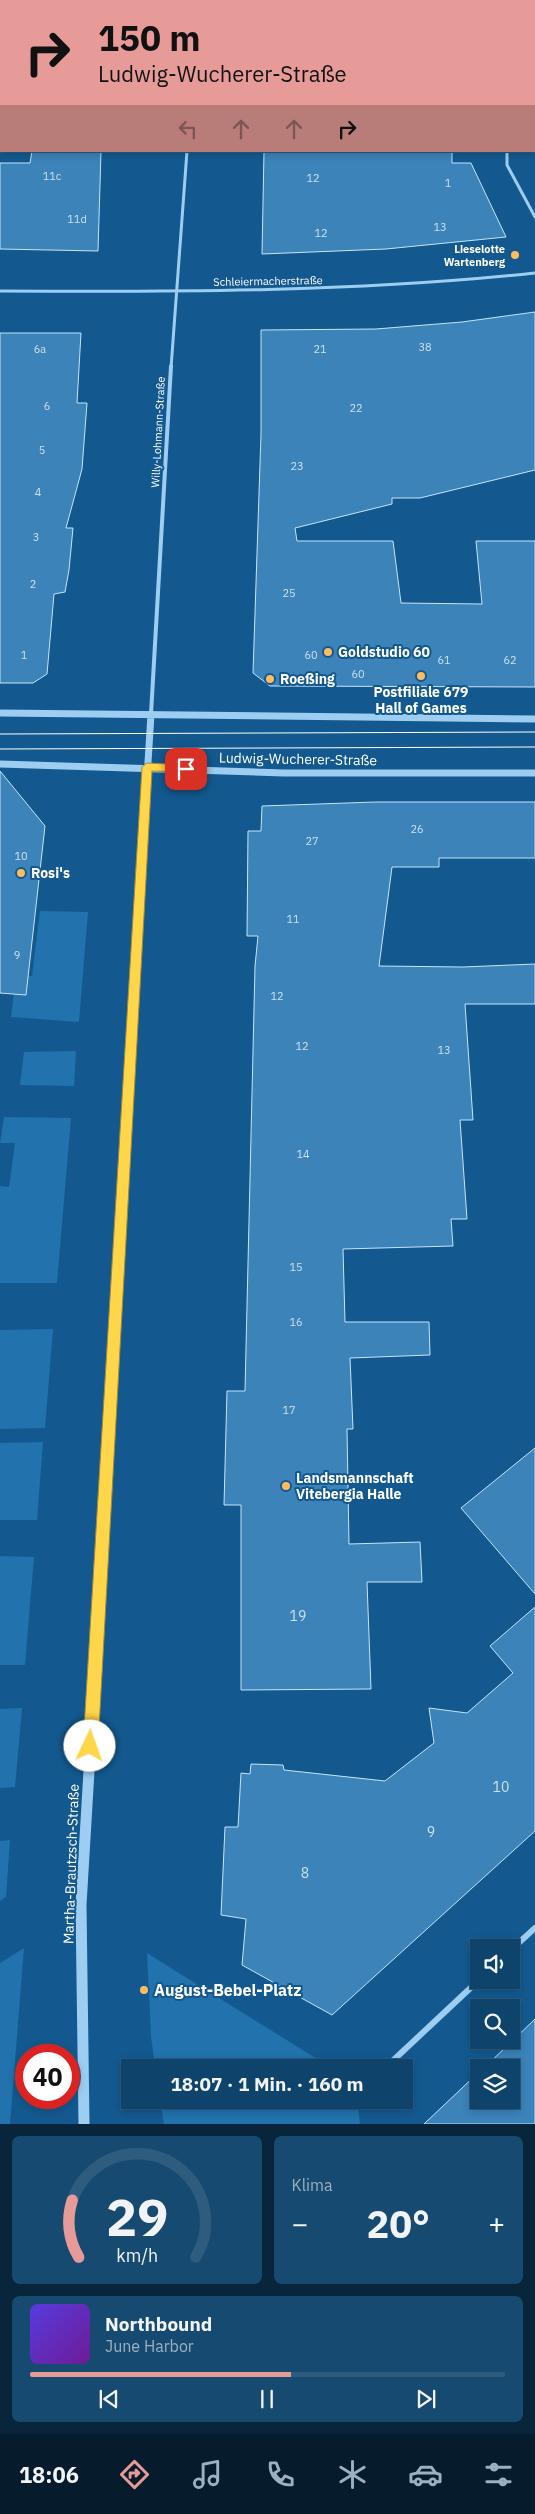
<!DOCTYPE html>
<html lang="de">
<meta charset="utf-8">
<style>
body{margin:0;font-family:"IBM Plex Sans",sans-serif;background:#174a71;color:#f1f3f6;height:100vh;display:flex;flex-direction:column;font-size:19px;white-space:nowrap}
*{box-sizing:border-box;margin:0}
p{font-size:16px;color:#9bb0c1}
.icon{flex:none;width:28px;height:28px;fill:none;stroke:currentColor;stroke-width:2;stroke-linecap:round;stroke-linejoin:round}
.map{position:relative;height:2124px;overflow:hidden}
.drawer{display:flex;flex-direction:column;gap:12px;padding:12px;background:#08253b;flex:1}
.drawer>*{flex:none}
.guide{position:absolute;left:0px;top:0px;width:535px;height:152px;box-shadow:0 2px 8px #0003,0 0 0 1px #2e5c7e;background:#e69b98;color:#111;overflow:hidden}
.tools{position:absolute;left:470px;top:1939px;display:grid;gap:10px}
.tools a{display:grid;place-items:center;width:50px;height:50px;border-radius:0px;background:#0e436b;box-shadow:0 2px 8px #0003,0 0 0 1px #2e5c7e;font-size:25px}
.speed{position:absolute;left:15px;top:2044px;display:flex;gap:10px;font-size:25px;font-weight:700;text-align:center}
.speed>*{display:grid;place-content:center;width:65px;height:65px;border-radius:50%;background:#0e436b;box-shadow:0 2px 8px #0003,0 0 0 1px #2e5c7e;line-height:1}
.speed .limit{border:8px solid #d22;background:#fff;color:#111}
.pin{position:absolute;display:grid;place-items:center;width:42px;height:42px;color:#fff;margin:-21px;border-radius:10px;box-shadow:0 2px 8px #0006}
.me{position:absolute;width:55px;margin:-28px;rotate:3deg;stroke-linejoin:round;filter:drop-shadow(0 0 4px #0008)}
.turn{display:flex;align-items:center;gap:18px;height:105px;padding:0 15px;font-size:22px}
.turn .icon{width:65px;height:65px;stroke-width:2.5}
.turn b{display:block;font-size:35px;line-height:42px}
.lanes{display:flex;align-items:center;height:48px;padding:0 15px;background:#0003;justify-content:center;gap:25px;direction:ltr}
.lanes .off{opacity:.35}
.big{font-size:38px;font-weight:800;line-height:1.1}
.drawer .tile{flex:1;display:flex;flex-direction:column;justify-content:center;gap:8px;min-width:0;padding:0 18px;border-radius:8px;background:#174a71}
.drawer .dial{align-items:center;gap:0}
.dial svg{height:130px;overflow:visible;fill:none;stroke:#2e5c7e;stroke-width:7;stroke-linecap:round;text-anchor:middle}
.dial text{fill:#f1f3f6;stroke:none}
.song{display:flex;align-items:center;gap:15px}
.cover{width:60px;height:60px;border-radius:8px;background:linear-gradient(135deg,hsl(250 70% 55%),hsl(280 70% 35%))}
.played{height:5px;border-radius:2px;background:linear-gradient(90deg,#e69b98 55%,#2e5c7e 55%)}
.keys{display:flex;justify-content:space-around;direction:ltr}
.heat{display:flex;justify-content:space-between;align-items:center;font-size:28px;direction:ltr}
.drawer .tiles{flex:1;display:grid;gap:12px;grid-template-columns:1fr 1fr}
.tile:last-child{grid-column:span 2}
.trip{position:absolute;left:121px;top:2059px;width:292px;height:50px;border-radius:0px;background:#0e436b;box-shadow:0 2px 8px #0003,0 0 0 1px #2e5c7e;font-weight:800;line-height:50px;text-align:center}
.tabs{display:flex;height:80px;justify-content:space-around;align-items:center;background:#061b2b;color:#9bb0c1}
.tabs .icon{width:35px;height:35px}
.tabs .active{color:#e69b98}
.tabs b{font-size:22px;color:#f1f3f6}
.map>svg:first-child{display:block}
.green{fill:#2172ad}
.building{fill:#3b83b9;stroke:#c4e5fc}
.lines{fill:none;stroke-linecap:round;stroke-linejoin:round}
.minor-far2{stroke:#9dcef2;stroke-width:3}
.minor-far1{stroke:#9dcef2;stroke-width:4}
.minor{stroke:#9dcef2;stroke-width:6}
.tertiary-far2{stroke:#9dcef2;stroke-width:7}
.tertiary-far1{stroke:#9dcef2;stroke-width:9}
.tertiary{stroke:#9dcef2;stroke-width:11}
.tram{stroke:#fff;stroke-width:1}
.route{fill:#ffd54a;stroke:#a68a30}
.poi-dot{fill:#ffbc5e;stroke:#13598f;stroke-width:2}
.labels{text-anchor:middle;stroke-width:4;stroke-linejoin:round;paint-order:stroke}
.number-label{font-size:11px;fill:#cee0ee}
.far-poi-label{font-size:11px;font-weight:bold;fill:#fff;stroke:#13598f;text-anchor:end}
.far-street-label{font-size:11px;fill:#fff;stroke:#13598f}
.poi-label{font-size:14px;font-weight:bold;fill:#fff;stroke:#13598f;text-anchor:start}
.street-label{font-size:14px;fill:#fff;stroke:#13598f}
.near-number-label{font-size:14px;fill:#cee0ee}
.near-poi-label{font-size:16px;font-weight:bold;fill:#fff;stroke:#13598f;text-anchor:start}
</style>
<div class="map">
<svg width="535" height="2124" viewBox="0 0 535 2124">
<rect width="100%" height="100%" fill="#13598f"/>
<path class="green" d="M40 911 88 912 79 1022 11 1017 16 976H32Z
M76 1051 74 1086 20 1085 24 1052Z
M4 1117 71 1118 57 1283H0V1186L9 1187 15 1143H0Z
M53 1329 45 1428 0 1429V1330Z
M43 1442 37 1520H0V1443Z
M0 1556 34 1557 25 1665H0Z
M22 1708 15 1787 0 1788V1709Z
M10 1840 6 1897 0 1901V1841Z
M24 1948 10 2124H0V1963Z
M147 1953 330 2067H155L151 2036Z
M160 2100H357L360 2124H164Z"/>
<path class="building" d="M32 151H101L98 251 0 249V163H30Z
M264 151H452V163H471L506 237 386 249 262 254Z
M535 312V470L420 498H392V504L295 528 297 541H393L401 603 482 604 476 541H535V687L270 686 253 673 261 434V330L376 329 462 322Z
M0 333H81L77 403H87L82 469 66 528H73L69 570 65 592 54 594 47 674 33 683H0Z
M0 771 45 826 26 995 0 993Z
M375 802H535V858H439V867H392L379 966 463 967 535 964V1004H465L473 1120H460L467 1219H451L453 1246 343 1249 345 1322H429L430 1355 350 1358 353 1429H347L349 1544 420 1542 422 1582H367L371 1689 241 1690V1505H224L227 1391H245L255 966 258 936H247L248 831H261L262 806Z
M535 1448V1594L461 1508Z
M535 1607V1831L332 2015 242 1965 246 1919 221 1915 225 1827H238L241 1773 250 1774 251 1764 283 1765 284 1770 385 1781 434 1743 429 1708 467 1713 513 1673 490 1646Z
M535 2019V2124H424L479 2072V2100H511V2068H484Z"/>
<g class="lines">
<path class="minor-far2" d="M534 68 535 66
M507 151V165L535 217
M0 291C179 292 357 292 535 273
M171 368 187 151"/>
<path class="minor-far1" d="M151 714 171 366"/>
<path class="minor" d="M511 1950 535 1928
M385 2068 479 1980"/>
<path class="tertiary-far2" d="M0 713 535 719
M0 764 284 773H535
M144 827 151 714"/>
<path class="tertiary-far1" d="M110 1403 144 826"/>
<path class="tertiary" d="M84 2124 81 1905 111 1402"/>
<path class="tram" d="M0 734 535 732
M0 749 535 747"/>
</g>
<path class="route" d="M147 763 186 765 191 769 186 772 152 771 98 1746 95 1751 90 1754 85 1751 83 1746 142 767Z"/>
<g class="poi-dot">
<circle cx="515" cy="255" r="5"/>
<circle cx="328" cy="652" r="5"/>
<circle cx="421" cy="676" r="5"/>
<circle cx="270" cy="679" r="5"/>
<circle cx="21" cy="873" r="5"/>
<circle cx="286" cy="1486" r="5"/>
<circle cx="144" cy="1990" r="5"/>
</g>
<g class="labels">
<g class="number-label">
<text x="52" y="180">11c</text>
<text x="313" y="182">12</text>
<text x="448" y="187">1</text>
<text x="77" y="223">11d</text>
<text x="440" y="231">13</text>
<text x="321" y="237">12</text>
<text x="425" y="351">38</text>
<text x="40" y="353">6a</text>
<text x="320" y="353">21</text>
<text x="47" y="410">6</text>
<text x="356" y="412">22</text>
<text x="42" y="454">5</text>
<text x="297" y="470">23</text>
<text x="38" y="496">4</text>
<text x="36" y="541">3</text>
<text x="33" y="588">2</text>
<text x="289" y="597">25</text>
<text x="24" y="659">1</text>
<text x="311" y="659">60</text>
<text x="444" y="664">61</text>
<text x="510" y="664">62</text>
<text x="358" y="678">60</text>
<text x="417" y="833">26</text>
<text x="312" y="845">27</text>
<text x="21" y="860">10</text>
<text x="293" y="923">11</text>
<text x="17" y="959">9</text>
<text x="277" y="1000">12</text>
<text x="302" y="1050">12</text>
<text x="444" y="1054">13</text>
<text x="303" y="1158">14</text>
<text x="296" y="1271">15</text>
<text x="296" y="1326">16</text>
<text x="289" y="1414">17</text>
</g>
<g class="far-poi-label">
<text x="505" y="253">Lieselotte<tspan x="505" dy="13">Wartenberg</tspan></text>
</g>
<g class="far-street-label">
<text transform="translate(268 281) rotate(-1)" y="4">Schleiermacherstraße</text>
<text transform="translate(158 432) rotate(-87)" y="4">Willy-Lohmann-Straße</text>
</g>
<g class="poi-label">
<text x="338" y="657">Goldstudio 60</text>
<text x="280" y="684">Roeßing</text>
<text x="421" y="697" text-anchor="middle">Postfiliale 679<tspan x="421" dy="16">Hall of Games</tspan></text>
<text x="31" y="878">Rosi's</text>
<text x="296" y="1483">Landsmannschaft<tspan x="296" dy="16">Vitebergia Halle</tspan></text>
</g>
<g class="street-label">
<text transform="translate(298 759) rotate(1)" y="5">Ludwig-Wucherer-Straße</text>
<text transform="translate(71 1864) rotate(-88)" y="5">Martha-Brautzsch-Straße</text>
</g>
<g class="near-number-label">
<text x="298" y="1621">19</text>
<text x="501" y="1792">10</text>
<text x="431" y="1837">9</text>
<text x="305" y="1878">8</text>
</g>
<g class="near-poi-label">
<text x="154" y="1996">August-Bebel-Platz</text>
</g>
</g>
</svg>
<div class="tools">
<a><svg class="icon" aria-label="sound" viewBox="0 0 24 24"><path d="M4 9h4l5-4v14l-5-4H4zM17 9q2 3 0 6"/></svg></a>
<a><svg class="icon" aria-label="search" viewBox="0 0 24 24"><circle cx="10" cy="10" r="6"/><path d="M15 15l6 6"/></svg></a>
<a><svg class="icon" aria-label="layers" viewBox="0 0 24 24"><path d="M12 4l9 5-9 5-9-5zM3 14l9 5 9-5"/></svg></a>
</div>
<div class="speed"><div class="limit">40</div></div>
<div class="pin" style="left:186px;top:769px;background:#d93025"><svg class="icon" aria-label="arrive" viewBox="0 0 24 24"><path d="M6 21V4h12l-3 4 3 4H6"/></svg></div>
<svg class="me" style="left:90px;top:1746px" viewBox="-20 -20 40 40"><circle r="19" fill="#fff"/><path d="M0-13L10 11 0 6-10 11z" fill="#ffd54a"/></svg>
<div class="trip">18:07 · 1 Min. · 160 m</div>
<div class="guide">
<div class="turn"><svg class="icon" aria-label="right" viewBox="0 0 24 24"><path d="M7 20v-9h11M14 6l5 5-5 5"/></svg><div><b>150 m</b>Ludwig-Wucherer-Straße</div></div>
<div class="lanes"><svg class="icon off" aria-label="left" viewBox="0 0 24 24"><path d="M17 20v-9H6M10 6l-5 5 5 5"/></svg><svg class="icon off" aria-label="ahead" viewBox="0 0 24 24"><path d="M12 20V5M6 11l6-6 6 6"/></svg><svg class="icon off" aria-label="ahead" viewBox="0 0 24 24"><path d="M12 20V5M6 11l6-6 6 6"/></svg><svg class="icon" aria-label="right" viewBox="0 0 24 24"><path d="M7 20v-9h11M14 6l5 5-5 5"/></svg></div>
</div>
</div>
<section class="drawer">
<div class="tiles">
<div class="tile dial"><svg viewBox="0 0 100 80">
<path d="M14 69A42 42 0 1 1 86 69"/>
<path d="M14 69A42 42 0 0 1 10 34" stroke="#e69b98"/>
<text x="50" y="56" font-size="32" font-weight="700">29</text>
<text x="50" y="72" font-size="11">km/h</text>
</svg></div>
<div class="tile"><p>Klima</p>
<div class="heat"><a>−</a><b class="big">20°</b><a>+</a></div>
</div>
<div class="tile">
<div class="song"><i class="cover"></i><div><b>Northbound</b><p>June Harbor</p></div></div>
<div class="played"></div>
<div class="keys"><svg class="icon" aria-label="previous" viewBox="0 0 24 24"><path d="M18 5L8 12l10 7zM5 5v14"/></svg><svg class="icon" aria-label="pause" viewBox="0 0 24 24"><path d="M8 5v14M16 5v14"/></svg><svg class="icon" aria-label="next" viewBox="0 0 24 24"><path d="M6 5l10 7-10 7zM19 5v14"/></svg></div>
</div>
</div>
</section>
<nav class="tabs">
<b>18:06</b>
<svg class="icon active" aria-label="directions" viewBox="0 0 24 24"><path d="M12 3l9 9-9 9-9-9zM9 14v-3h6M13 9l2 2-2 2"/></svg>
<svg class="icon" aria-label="music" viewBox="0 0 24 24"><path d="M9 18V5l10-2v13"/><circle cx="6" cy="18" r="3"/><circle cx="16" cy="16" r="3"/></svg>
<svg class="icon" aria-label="phone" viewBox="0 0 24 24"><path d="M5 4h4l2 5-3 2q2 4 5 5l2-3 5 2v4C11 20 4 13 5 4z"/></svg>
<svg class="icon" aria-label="climate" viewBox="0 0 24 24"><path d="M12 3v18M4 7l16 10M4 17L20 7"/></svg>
<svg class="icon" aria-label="car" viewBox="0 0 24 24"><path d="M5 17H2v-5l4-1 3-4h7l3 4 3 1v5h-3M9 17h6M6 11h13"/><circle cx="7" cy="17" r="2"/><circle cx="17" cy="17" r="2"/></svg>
<svg class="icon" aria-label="filters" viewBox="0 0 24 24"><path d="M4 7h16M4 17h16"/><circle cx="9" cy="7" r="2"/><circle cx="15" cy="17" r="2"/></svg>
</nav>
